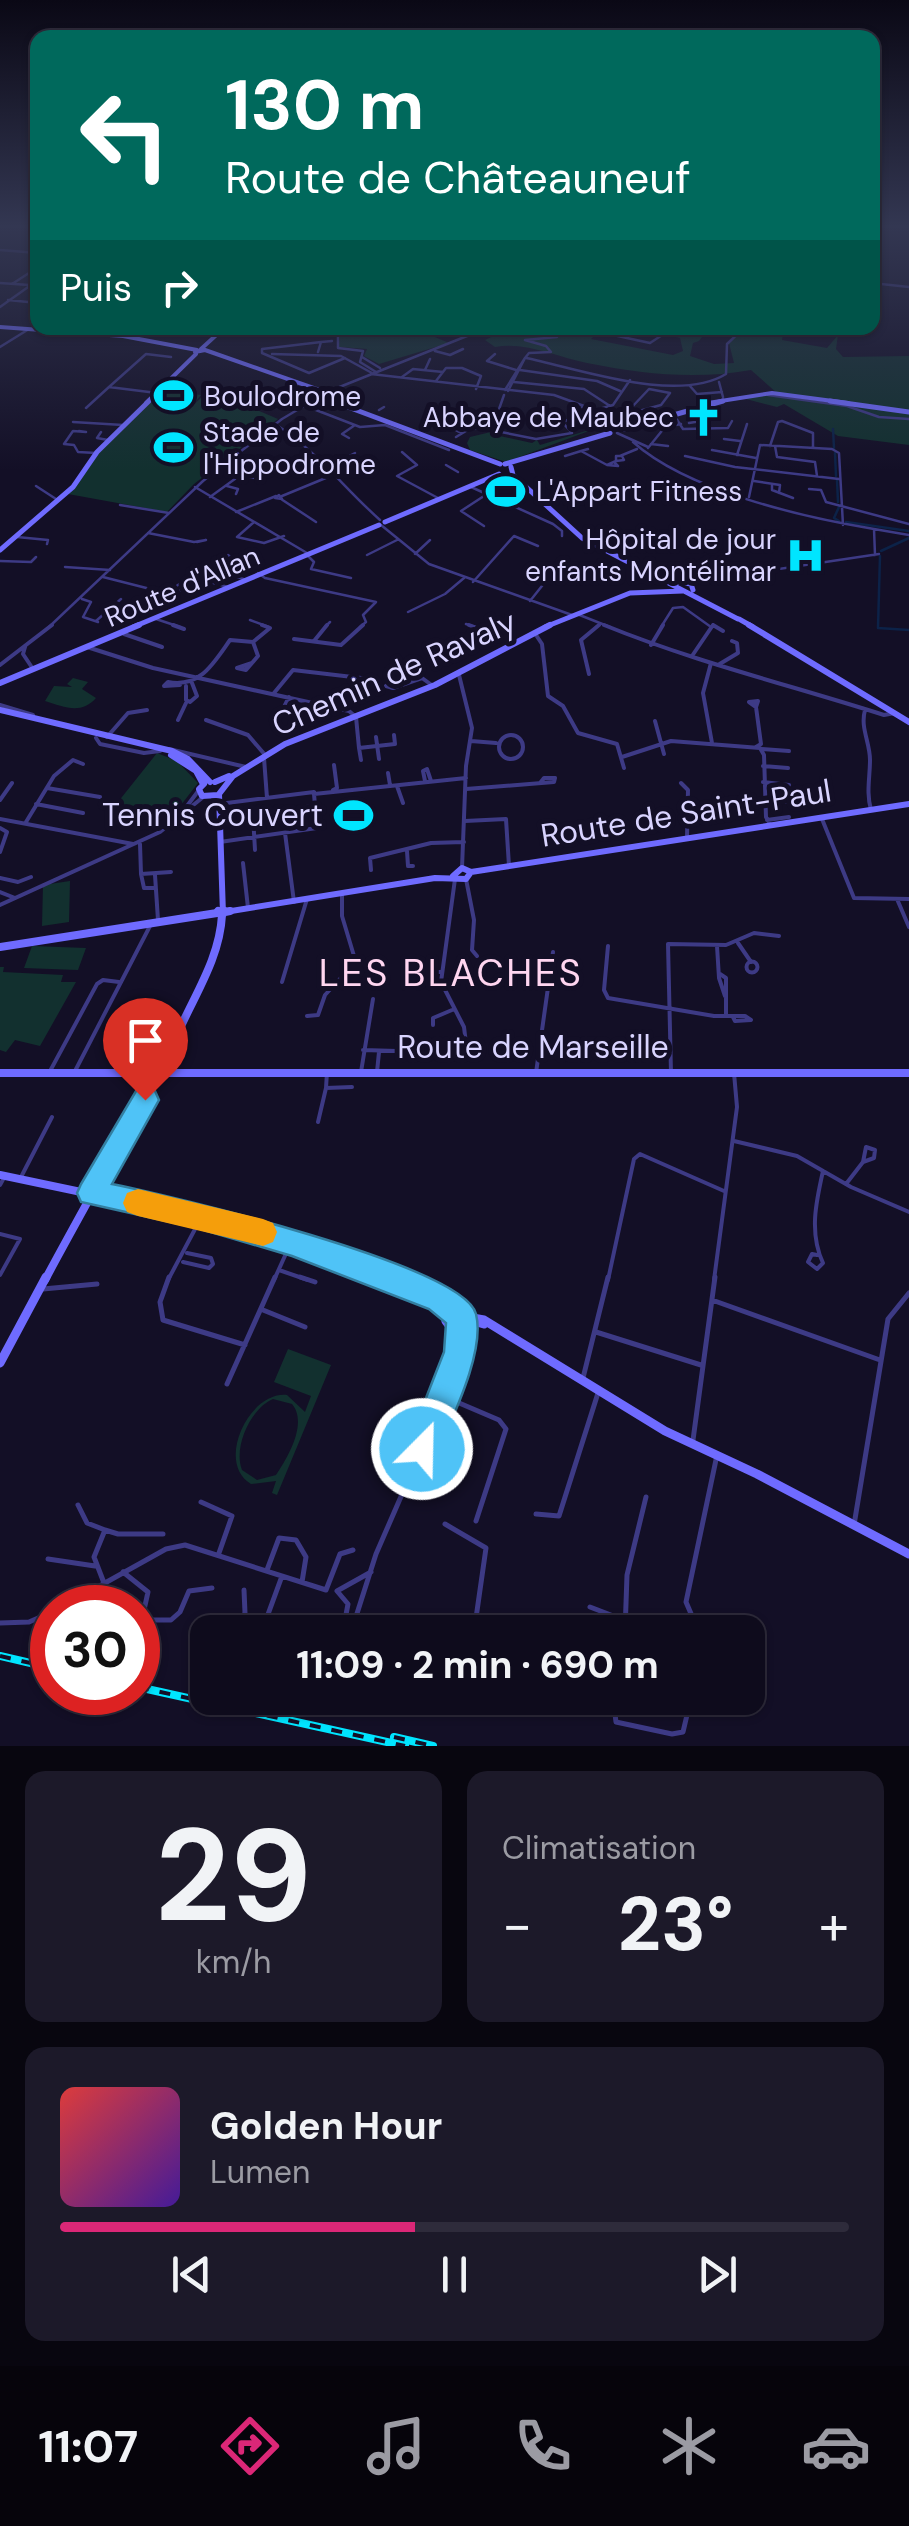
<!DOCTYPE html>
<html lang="fr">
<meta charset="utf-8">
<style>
body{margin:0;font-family:"DM Sans",sans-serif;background:#1c1929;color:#f1f3f6;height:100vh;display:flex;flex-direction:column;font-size:38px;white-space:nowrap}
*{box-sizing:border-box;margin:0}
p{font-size:32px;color:#9b9ba3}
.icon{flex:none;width:55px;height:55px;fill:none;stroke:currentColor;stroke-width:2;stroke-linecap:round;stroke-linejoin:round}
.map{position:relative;height:1746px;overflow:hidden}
.drawer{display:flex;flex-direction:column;gap:25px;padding:25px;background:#08060f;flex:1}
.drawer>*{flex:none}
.top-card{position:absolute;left:30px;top:30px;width:850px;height:305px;border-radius:20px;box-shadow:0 2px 8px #0004,0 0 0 2px #2e2b3b;background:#00695c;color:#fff;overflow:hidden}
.speed{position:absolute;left:30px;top:1585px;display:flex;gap:20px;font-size:50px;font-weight:700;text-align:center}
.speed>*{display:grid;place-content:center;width:130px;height:130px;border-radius:50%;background:#0e0b1c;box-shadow:0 2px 8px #0004,0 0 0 2px #2e2b3b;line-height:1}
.speed .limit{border:15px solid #d22;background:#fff;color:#111}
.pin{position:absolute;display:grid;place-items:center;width:85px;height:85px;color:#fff;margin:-102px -42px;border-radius:50% 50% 50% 0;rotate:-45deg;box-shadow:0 0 10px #0007}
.pin .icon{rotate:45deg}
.me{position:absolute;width:110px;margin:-55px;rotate:23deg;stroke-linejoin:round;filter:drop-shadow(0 0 8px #0008)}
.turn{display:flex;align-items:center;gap:35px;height:210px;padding:0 30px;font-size:45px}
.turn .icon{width:130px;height:130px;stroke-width:2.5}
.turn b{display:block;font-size:70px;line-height:85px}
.then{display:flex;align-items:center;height:95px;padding:0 30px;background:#0003;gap:20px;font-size:38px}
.big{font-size:75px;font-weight:700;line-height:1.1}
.drawer .widget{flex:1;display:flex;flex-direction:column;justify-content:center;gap:15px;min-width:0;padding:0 35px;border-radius:20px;background:#1c1929}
.drawer .dial{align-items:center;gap:0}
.dial b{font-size:130px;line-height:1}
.song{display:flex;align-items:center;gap:30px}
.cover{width:120px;height:120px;border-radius:15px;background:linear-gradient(135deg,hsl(0 70% 55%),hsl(260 70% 35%))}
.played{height:10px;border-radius:5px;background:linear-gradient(90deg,#db2777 45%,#2e2b3b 45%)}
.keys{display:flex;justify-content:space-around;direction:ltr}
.heat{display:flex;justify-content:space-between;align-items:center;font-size:55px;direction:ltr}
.drawer .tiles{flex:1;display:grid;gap:25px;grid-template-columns:1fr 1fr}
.widget:last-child{grid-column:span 2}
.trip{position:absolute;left:190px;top:1615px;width:575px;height:100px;border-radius:20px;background:#0e0b1c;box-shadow:0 2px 8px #0004,0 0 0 2px #2e2b3b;font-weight:700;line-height:100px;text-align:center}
.tabs{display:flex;height:160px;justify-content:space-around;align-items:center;background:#06040b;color:#9b9ba3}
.tabs .icon{width:70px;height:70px}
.tabs .active{color:#db2777}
.tabs b{font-size:45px;color:#f1f3f6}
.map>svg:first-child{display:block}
.green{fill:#12302f;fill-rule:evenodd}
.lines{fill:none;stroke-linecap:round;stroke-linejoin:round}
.stream{stroke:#0c2248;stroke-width:2.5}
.street-far2{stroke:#3d3a85;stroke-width:2.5}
.street-far1{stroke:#3d3a85;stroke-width:4}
.street{stroke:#3d3a85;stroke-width:5}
.secondary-far4{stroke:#6f6bff;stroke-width:4}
.secondary-far3{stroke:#6f6bff;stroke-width:5}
.secondary-far2{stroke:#6f6bff;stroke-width:6}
.secondary-far1{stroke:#6f6bff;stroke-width:8}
.secondary{stroke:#6f6bff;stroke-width:9}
.rail-casing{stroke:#00e5ff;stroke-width:8}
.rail{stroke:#130f26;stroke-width:4;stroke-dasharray:11;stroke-linecap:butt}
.route{fill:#4fc3f7;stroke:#337fa1;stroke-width:2.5}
.slow{fill:#f59e0b}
.labels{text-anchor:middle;stroke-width:10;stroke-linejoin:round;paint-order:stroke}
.far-poi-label{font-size:28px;fill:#d9d4ff;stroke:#130f26;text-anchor:start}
.far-street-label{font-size:28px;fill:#d9d4ff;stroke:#130f26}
.street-label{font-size:32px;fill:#d9d4ff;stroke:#130f26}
.poi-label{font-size:32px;fill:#d9d4ff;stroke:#130f26;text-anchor:end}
.quarter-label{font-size:38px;letter-spacing:2.5px;fill:#ffd6f0;stroke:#130f26}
</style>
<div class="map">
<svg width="909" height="1746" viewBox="0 0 909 1746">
<rect width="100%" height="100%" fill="#130f26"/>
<path class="green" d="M340 328H401L403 333 423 332 449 343 379 364 364 356 367 349 339 347Z
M510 328H574L594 336 591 339 673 355 683 351 680 338 668 335 670 332 688 334 687 328 705 333 699 341 693 343 690 356 714 364 734 363 729 343 747 328H784L782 340 827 348 838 335 836 349 843 357 909 356V445L838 436 784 404 777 407 742 398 778 394 751 370C695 380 643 374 587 363 557 357 525 341 495 347L485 340Z
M163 390 201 395 192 406 202 397 229 401 224 409 238 402 278 419 194 484 167 512 68 494 99 453Z
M602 426 506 462 470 450 467 443 470 437 495 431V435L532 443 537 440 540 445Z
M73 678 88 682 82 689 96 698C81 715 64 707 45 701L54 686 72 687 67 684Z
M157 753 177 761 198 783 164 827 110 812Z
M70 881 69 922 42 926 43 885Z
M32 946 86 948 78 970 24 968Z
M0 967H4L3 972 63 975 61 982H76L40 1046 15 1040 6 1052 0 1050Z
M288 1349 331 1365 277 1495 272 1493 276 1481 251 1484C215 1463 249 1391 287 1395L305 1412 311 1396 274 1382ZM273 1399 292 1404C308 1423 288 1457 276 1475L257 1480 242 1470C233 1447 251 1408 273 1399Z"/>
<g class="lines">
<path class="stream" d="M833 429 834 448
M835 453 836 476
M837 480 838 502
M839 507 834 518 839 521
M846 522 909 531
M881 551 909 538
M880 556 878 628 909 630"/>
<path class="street-far2" d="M0 250 38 253
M0 283 29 285
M872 283 909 287
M12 284 29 273
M8 300 38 303
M0 307 38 280
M338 328V348L363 351 360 362 376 372
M581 328 650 343 673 328
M321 342 332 341
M0 347 29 329
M435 351 450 355 463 349
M318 352 321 342 262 349V353L309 373 345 358
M272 354 341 356 372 373
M495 354 487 361 516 370
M362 357 380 368
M525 358 529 353 551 352 546 346 525 340 557 337 556 328
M526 358C580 369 677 404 726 374L727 344 744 328
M425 370 430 359
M520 370 597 381 620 391
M371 374 554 395 595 410 598 417
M402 377 413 369 443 372
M436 381 446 368H462L481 376 476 389
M514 382 584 389 610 406
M719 382 723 397
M690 386 697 394 722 392
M109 387 146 354 171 357
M649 389 670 393 661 405 639 411 632 407Z
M505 390 525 358
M508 391 525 358
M327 392 487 328
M768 395 847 406 879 417 909 419
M303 405 360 427 385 425 449 450
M582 407 610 423
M86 408 109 387 157 393
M379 410 384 407
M596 410 613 405 630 380
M674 415 683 429 728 428 732 421
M73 422 123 425
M689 423 701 421 693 412
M275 424C316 450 344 488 380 520
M491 430 536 439 572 433
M79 431 86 432 73 431 64 444 74 445 78 452 96 453
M101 432 97 438 108 440
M461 433 450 427 457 415 495 418
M572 433 562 422 587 413
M617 433 648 447
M289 434 304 421 301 425
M456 437 471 428 492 429 504 395
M349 438 342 434 355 425
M724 439 740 441
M633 442C688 491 802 517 874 529L875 555
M651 444 668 446
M770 446 778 422 782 421 813 433V447
M775 446 777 457 815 462 817 476
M648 448 665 427 681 424
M588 449 581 451 607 465
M712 450 756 458
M402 452 417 465 397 476 438 498
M737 455 747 424
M565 456 581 451
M616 456H622L624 460 616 461Z
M620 456 637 449
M685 456 735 467 839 479
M615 463 618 466 607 465 616 461
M446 465 458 472
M327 468 355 453
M754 481 780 485 779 493
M772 484V490L793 498
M36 486 56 499
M227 486 238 489 236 494
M195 487 307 553
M471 487 553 524 562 531V536
M809 489 821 490 826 502 909 524
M279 495 282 499 275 498Z
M282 496 333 475
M210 497 239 476 255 478 264 473
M749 497 760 445 832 449 839 453 843 525
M281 499 316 522
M120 505 169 513
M236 512 276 496
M254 522 237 537 264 543 284 536
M381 525 429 564 572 615
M484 526 461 511 487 494
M874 529 909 535
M148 533 194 542 206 540 197 542
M17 537 48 540 47 544
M415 554 430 540
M228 555 238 563 229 574 246 580
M367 555 397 540
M308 556 314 562 311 569 351 578
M0 561 31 562 36 557
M65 567 110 570
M258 573 265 578 376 602 363 615 366 622 360 627
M103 577 170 594 206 581 228 587
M473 582 514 536 538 546
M691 582 879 554
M178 591 175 587 190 577 206 581
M82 599 91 602 83 617 98 622
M530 601 561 562
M408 612 445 594 464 578
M577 614 610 627
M156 619 180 627
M250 620 269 627
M96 621 121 599
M466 624 475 627
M713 625 717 627
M49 627 203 481 282 419 319 397
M325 627 330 622
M596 627 600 624
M661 627 673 608 683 607 711 627"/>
<path class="street-far1" d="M173 625 184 629
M469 625 514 642
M604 625C695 662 790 685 884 715L895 713
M713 625 723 631
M124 634 162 647
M536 635 542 644 548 696 563 706 578 733 617 744 624 768
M294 639 341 645 363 625
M314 641 327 625
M253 642 270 628 262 625
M651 645 663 625
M25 647 23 654 33 669
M87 647 153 668 349 711 356 717 359 748 395 744 394 735
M692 656 713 625
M252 663 246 670 237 668Z
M711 663 703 693 712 743
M0 665 52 625
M718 665 738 653 737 643 732 641
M589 674 581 640 599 625
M459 675 472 728 466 766 462 868
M180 685 164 686 168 682C200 688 213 664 230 640L253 642 258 656 252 663
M400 685 392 682 386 686 393 688 422 678 433 686
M186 686V700L190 702 197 696 192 683
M274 693 293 670 361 678
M289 697 283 709 296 713
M758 701 756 707 749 702Z
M0 705 33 715
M756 707 761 744 756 747
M865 710C860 728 870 742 870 760 870 778 866 792 871 810
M178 720 186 703
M206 720 248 735 266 756
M655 721 664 754
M499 747a12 12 0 1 1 24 0a12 12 0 1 1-24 0Z
M107 737 128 713 147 710
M376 737 379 759
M96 738 100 744 144 753 160 751
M471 741 496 743
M359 748 361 760
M169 749 246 767
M762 749 789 751
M622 757 671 741 760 748 764 755 766 817 770 824
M264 758 267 798
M763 766 788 768
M388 773 390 785
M425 781 423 771 427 769 431 781
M763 782 789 785
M681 783 688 790 687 837
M397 786 403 803
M47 788 100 797
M466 789 554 782 555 778H544L540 783
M333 790 337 788 334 765
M764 799 790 802
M0 800 12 783
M36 804 83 813
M219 804 314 792
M187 806 199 790
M0 819 133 844
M822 819 854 898 909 899
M767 820 789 817
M465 821 506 819 509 866
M26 822 54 776 73 760 83 764
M0 828 7 832 0 852
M285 833 294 902
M220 842 317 828 314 794 466 778
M140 844 141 874
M255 850 253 816 312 806
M407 851 408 866H413
M243 863 248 908
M371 870 370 858 431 843 464 842
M155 875 158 920
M0 878 18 882 31 877
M455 879 441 982 464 1027 467 1052
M466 879 474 920 472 950 477 956
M155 888H144L141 874 171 872
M0 892 15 898
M897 899 909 927
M0 905 160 832 202 798
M738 943 751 962
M608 946 604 990 608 998 714 1016H745L751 1020 735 1021 733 1017
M717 946 719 978 725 996
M746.5 967a5.5 5.5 0 1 1 11 0a5.5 5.5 0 1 1-11 0Z
M426 972H441
M519 972 523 968 550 971
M720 974 726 978V1014
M282 982 307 899
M307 1016 318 1015 325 995 350 968 354 956 342 916V893
M433 1025V1018L452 1010
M363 1050 397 1051
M327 1072 326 1088 352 1087
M361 1072 373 999
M377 1072 379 1052
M49 1073 97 984 103 980 119 982
M74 1073 150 926
M536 1073 553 952
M671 1073 668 944 726 945 754 933 779 936
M318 1122 326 1088
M734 1141 797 1156 851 1187 909 1212
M866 1147 875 1150 874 1158 863 1162Z
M20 1179 52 1117
M846 1184 863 1162
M0 1185 5 1176
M0 1234 20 1239 0 1275
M817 1255 812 1254 808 1262 817 1269 823 1263C809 1233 816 1202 823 1171
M183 1262 209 1268 213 1264 211 1258 187 1253
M279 1270 308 1280
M168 1280 202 1216
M274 1280 289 1247
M608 1280 634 1159 640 1154 724 1191
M714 1280 737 1107 734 1073"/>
<path class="street" d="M169 1277 160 1302 163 1320 245 1345
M300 1277 315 1282
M43 1289 97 1284
M712 1300 880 1360
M263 1310 305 1327
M450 1329 457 1346 456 1358
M596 1332 701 1365
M583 1378 608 1277
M227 1384 275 1277
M445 1397 499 1420 506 1429 476 1521
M693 1440 715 1277
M201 1502 232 1516 219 1553
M78 1505 87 1523 105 1530
M536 1514 559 1516 598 1393
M445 1524 486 1548 474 1632
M854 1525 888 1319 909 1293
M48 1559 95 1566
M267 1570 279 1538 296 1540 306 1557 302 1582
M123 1572 148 1592 142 1619
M104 1583 94 1557 105 1530 118 1534H163
M590 1607 655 1632
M60 1608 166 1549 185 1545 326 1590 340 1554 353 1550
M138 1620H171L180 1612 189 1591 212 1588
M243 1621 262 1628
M0 1623 29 1622 52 1612
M353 1626 376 1554 450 1384 460 1327
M353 1626 345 1620 348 1604 337 1591 371 1572
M353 1626 375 1632
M235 1632 245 1613 244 1590
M266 1632 263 1628 282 1576
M522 1632 524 1624
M625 1632 627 1575 646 1497
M689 1632 692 1616
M704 1632 706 1621 692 1616 686 1602 717 1455
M613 1698 616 1722 672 1734 683 1732 691 1698"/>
<path class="secondary-far4" d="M0 327 123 336 197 350
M201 349 224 328
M195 352 205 350 325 392
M327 399 339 403
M146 403 196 354
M708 403 772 393 848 403"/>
<path class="secondary-far3" d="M332 401 500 464
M830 401 909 412
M605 429 612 424 624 429
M624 429 723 401
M505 464 610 433
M511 467 513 475 582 538 738 619
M385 522 499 474
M0 550 73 487 97 452 149 401
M677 582 691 584 693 590
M739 619 753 627
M133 627 379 525
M545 627 630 593 683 591"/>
<path class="secondary-far2" d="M749 625 909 722
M0 683 139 625
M0 710 172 751 188 759 210 782
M171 755 196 771 203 784
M215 782 229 776
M204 784 199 789 202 796 218 795
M453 876 462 868 471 872
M225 912 435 878 466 879 471 872 909 804
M212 914 217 913
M220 914 216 912 223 909
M223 914 219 794 233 776 285 744 435 685 550 625"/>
<path class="secondary-far1" d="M225 912 230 911
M222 915 225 911
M0 947 217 913
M0 1073H909
M0 1175 238 1225 388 1280
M45 1280C91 1194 140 1111 183 1022 199 988 220 954 222 915L218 911"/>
<path class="secondary" d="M382 1277 439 1298 461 1316 484 1320 665 1431 757 1474 909 1554
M418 1293 441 1305 448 1315
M454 1312 446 1321 452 1329 473 1321 484 1324
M0 1363 46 1277"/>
<defs>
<path id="rail" d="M0 1656 52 1668
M138 1687 405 1746
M394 1737 433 1746"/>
</defs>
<use href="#rail" class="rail-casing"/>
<use href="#rail" class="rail"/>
</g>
<linearGradient id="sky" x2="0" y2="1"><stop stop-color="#0a0815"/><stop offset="0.48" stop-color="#333752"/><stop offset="1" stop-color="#333752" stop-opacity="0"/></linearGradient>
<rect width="909" height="471" fill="url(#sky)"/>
<path class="route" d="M145 1088 155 1091 159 1100 112 1184C167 1195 464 1265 476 1314 486 1353 449 1424 434 1461L422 1466 411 1461 406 1449 444 1352 446 1323 429 1309 292 1256 197 1228 81 1202 77 1193 81 1184 136 1091Z"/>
<path class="slow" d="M138 1189 263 1219 273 1223 277 1232 273 1242 263 1246 138 1216 127 1212 123 1203 127 1193Z"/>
<defs>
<symbol id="stadium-bare" viewBox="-9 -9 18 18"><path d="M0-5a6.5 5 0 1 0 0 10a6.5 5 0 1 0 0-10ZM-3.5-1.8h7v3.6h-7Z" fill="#00e5ff" stroke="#130f26" stroke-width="2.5" paint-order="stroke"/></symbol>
<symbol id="church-bare" viewBox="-9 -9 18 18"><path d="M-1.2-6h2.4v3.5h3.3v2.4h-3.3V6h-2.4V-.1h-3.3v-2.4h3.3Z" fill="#00e5ff" stroke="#130f26" stroke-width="2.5" paint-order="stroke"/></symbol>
<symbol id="hospital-bare" viewBox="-9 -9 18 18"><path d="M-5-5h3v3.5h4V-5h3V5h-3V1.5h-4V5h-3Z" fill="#00e5ff" stroke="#130f26" stroke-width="2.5" paint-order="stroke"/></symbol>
</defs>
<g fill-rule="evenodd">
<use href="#stadium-bare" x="146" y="368" width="55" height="55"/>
<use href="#church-bare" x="676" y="390" width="55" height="55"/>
<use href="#stadium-bare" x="146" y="420" width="55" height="55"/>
<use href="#stadium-bare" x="478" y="464" width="55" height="55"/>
<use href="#hospital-bare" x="778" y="528" width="55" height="55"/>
<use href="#stadium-bare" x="326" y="788" width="55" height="55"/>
</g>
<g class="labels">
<g class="far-poi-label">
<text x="204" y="406">Boulodrome</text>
<text x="674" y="427" text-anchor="end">Abbaye de Maubec</text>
<text x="203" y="442">Stade de<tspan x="203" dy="32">l'Hippodrome</tspan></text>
<text x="536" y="501">L'Appart Fitness</text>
<text x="776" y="549" text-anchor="end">Hôpital de jour<tspan x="776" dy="32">enfants Montélimar</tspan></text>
</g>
<g class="far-street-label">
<text transform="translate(182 586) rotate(-23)" y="10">Route d'Allan</text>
</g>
<g class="street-label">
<text transform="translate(394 673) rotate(-24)" y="11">Chemin de Ravaly</text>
<text transform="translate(686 813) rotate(-9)" y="11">Route de Saint-Paul</text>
<text x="533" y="1058">Route de Marseille</text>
</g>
<g class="poi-label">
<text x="323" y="826">Tennis Couvert</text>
</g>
<g class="quarter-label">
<text x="451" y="986">LES BLACHES</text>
</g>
</g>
</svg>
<div class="speed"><div class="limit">30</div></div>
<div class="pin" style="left:145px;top:1100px;background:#d93025"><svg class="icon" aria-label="arrive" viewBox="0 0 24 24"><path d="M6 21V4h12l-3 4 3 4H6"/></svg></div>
<svg class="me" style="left:422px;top:1449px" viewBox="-20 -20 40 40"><circle r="17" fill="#4fc3f7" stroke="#fff" stroke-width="3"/><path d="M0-11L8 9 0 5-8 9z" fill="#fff"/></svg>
<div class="trip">11:09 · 2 min · 690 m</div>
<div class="top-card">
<div class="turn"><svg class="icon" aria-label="left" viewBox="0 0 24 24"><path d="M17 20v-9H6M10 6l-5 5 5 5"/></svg><div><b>130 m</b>Route de Châteauneuf</div></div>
<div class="then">Puis<svg class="icon" aria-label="right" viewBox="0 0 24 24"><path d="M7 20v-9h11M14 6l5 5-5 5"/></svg></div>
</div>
</div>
<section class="drawer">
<div class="tiles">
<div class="widget dial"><b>29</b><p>km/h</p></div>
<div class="widget"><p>Climatisation</p>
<div class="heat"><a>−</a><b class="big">23°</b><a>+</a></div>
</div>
<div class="widget">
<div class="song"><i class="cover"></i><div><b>Golden Hour</b><p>Lumen</p></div></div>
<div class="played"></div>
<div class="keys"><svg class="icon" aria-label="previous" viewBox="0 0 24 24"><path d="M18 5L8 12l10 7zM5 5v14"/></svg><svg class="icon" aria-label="pause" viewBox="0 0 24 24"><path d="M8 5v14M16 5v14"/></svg><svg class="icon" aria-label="next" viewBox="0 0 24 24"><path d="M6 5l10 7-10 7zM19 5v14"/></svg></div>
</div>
</div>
</section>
<nav class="tabs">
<b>11:07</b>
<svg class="icon active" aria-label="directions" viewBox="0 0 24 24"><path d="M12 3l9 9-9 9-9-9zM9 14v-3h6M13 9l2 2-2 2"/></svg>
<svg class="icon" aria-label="music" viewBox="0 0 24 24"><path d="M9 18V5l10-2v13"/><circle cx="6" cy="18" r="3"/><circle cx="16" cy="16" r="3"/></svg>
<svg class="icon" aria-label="phone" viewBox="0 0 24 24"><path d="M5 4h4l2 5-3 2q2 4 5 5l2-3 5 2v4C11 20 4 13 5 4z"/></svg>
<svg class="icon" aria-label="climate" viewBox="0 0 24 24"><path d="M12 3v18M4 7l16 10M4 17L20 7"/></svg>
<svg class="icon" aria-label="car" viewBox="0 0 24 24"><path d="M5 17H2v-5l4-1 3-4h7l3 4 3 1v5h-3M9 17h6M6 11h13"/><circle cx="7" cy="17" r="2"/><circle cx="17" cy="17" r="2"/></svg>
</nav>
